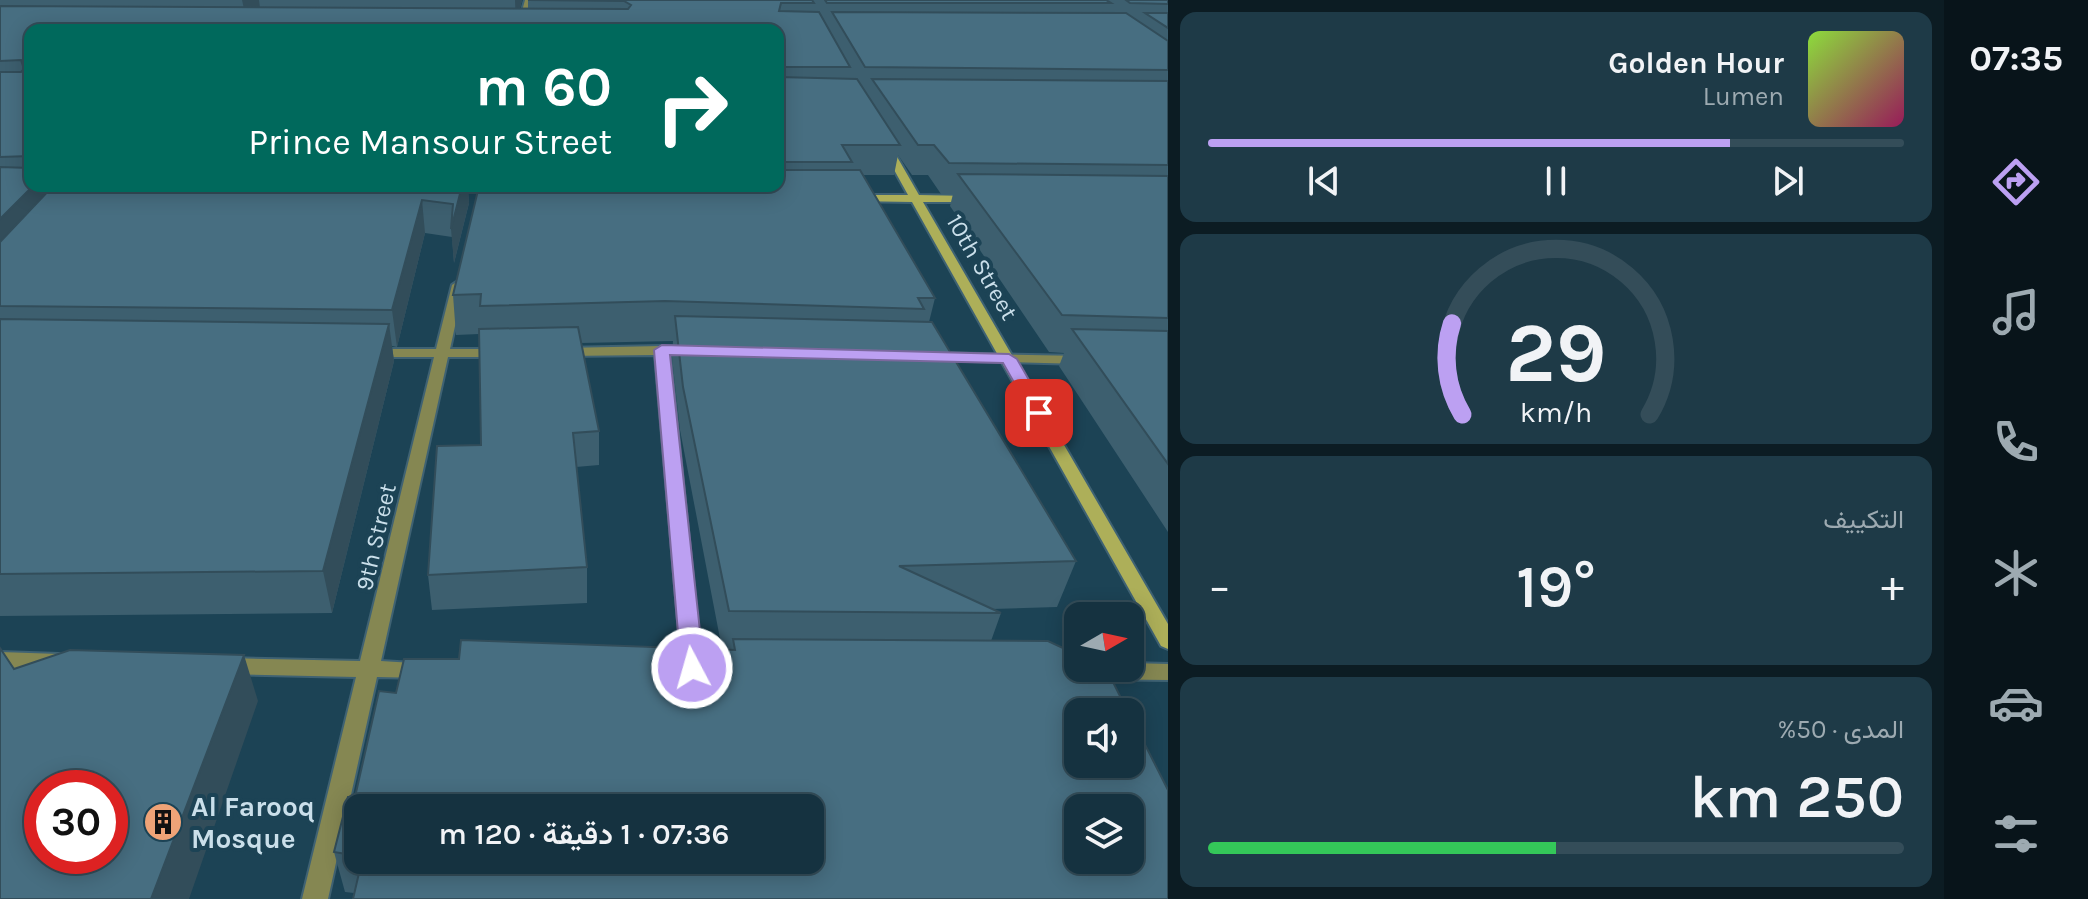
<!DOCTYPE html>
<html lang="ar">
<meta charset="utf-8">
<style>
body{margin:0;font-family:Karla,Vazirmatn,sans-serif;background:#1e3a47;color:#f1f3f6;direction:rtl;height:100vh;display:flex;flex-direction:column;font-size:30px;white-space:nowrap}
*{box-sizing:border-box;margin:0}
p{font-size:26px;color:#9daab1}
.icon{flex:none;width:44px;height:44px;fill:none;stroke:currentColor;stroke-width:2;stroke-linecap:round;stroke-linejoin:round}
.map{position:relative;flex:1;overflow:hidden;direction:ltr}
.side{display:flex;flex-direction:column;gap:12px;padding:12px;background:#0c1c23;width:776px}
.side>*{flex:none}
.hud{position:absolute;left:24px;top:24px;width:760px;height:168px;border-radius:16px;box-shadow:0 4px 20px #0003,0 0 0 2px #344d59;direction:rtl;background:#00695c;color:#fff;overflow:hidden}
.needle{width:52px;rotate:81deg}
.fabs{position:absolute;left:1064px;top:602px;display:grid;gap:16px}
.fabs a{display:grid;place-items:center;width:80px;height:80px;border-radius:16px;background:#153240;box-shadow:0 4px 20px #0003,0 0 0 2px #344d59;font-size:40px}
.speed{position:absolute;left:24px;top:770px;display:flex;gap:16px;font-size:40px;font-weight:700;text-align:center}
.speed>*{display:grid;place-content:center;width:104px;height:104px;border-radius:50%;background:#153240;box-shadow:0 4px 20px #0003,0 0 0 2px #344d59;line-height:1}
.speed .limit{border:12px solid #d22;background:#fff;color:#111}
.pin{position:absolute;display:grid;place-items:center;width:68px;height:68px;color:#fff;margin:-34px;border-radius:16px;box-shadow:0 4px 12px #0006}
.me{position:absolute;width:88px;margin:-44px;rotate:354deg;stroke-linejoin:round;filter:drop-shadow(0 0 6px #0008)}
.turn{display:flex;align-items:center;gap:28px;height:168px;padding:0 40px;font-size:36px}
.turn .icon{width:104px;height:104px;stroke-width:2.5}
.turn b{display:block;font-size:56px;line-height:68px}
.big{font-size:60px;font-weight:600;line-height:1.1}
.side .tile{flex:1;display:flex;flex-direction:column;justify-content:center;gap:12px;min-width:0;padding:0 28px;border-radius:16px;background:#1e3a47}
.side .dial{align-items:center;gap:0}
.dial svg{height:208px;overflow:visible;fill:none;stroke:#344d59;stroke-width:7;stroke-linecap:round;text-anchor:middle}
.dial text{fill:#f1f3f6;stroke:none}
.song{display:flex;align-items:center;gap:24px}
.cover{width:96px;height:96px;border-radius:12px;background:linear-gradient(135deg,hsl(90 70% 55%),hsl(330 70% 35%))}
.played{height:8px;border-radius:4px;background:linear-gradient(90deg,#bca0f2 75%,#344d59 75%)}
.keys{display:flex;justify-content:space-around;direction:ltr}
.heat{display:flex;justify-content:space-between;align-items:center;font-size:44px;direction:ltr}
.charge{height:12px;border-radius:6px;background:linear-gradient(90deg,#34c759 50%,#344d59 0)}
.trip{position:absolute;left:344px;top:794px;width:480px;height:80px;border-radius:16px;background:#153240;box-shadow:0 4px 20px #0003,0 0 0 2px #344d59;font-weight:600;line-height:80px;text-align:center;direction:rtl}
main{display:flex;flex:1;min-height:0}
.dock{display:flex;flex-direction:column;width:144px;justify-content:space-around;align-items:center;background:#08141a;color:#9daab1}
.dock .icon{width:56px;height:56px}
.dock .active{color:#bca0f2}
.dock b{font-size:36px;color:#f1f3f6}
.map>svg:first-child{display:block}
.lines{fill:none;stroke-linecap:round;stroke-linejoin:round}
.street-casing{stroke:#3f6273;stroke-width:4}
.secondary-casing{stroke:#3f6273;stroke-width:4}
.street{fill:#858752;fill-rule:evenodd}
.secondary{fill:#adaf59;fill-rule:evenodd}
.wall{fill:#3d5f6f;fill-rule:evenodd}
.shaded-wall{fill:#324d5a}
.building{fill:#476e81;stroke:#324d5a;stroke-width:2;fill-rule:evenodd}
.route{fill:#bca0f2;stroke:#7a689d;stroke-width:2}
.labels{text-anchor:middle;stroke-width:8;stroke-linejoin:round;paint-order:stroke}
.street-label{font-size:24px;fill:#cadfea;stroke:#1c4355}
.near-poi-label{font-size:28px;font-weight:bold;fill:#cadfea;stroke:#1c4355;text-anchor:start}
</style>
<main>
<nav class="dock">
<b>07:35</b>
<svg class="icon active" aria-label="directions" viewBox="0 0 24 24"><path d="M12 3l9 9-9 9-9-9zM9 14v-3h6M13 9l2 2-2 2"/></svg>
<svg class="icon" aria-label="music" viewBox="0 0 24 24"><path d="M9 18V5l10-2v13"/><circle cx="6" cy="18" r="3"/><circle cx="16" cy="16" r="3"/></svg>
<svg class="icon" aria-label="phone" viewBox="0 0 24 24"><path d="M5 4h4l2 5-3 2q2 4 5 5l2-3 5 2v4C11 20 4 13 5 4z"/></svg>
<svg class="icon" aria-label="climate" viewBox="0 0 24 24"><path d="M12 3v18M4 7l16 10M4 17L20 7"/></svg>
<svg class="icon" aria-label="car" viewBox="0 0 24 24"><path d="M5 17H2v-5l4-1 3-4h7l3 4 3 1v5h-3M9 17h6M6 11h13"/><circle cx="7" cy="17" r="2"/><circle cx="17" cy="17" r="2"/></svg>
<svg class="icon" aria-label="filters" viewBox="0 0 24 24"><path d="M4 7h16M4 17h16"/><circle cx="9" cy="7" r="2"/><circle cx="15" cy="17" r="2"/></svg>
</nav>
<section class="side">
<div class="tile">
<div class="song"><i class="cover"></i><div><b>Golden Hour</b><p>Lumen</p></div></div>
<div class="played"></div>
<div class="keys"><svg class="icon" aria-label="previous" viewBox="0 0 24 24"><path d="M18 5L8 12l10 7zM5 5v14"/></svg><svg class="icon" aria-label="pause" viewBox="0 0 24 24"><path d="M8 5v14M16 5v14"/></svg><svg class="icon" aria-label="next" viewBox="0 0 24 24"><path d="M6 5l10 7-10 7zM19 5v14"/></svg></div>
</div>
<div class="tile dial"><svg viewBox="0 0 100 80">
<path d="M14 69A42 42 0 1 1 86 69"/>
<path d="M14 69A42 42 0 0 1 10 34" stroke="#bca0f2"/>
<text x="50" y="56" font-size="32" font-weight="700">29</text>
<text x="50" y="72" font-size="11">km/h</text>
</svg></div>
<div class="tile"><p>التكييف</p>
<div class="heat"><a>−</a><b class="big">19°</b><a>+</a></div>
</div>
<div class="tile"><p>المدى · 50%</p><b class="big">250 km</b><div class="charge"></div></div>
</section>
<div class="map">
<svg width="1168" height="899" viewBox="0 0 1168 899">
<rect width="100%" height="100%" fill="#1c4355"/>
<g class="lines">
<defs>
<path id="street" d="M525 0H531L525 30H517Z
M458 281 464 285 450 349H498L505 353 498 357H448L381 661 429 664 432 670 429 676 422 678 377 677 328 899H302L356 677 226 674 219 672 216 666 219 660 226 658 360 661 434 357H374L367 353 374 349H436L452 285Z
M662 346 694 347 701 351 694 355H670L702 667 699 673 692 675 685 673 682 667 655 355 562 356 555 352 562 348Z
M933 353 1082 356 1089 360 1082 364 928 360 926 357Z
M0 652 59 654 66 656 69 662 66 668 59 670 0 668Z
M1130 663 1168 664V680L1086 679 1079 677 1076 671 1078 667 1130 668Z"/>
<path id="secondary" d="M887 145 892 148 919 195 970 196 975 199 970 202H923L1168 624V649L1161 646 912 202 854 201 849 198 854 195H908L882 148Z"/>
</defs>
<use href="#street" class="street-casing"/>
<use href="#secondary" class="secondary-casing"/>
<use href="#street" class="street"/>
<use href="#secondary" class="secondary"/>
</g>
<path class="wall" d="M0 0H522L520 8H528V0H1168V532L1059 366 1064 353 1049 352 950 206 953 194H941L928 175H912L898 155 894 175H863L935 298 929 322H932L1076 561 1057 607 992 609 1001 613 991 641H1048L1078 655V668H1106L1128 712H1078V764H1130V715L1168 790V899H353L354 893 345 892 334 852 348 797H355L379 691 396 693 404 659H459L461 640 722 649 680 430 672 357 673 341 581 343 599 431V465L576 467 587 567V603L432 610 428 575 437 446 481 445 479 334 456 335 453 295 479 186H778V30H30V186H473L472 191H468L469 203 454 263 452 237 425 233 397 347 392 346 394 361 332 613 0 616ZM358 808H810V860H358ZM1078 808H1130V860H1078Z"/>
<path class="shaded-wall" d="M242 0H259L260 8 247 22Z
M515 0H522L516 24Z
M33 186H57L0 267V219Z
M462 186H468L469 203 454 263 451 229Z
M422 200 425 233 397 347 392 310Z
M389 324 394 361 332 613 323 571Z
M244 655 258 701 189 899H151Z"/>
<path class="building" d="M528 0H812L814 3H781L779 11 819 12 850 67H781L779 77 857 79 900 145H842L852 162H778V30H30V156L0 157V72H21L24 69 21 60 0 61V6L628 9 631 5 624 1Z
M825 0H1106L1111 3H827Z
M1126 0H1168V4L1130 3Z
M832 12 1126 13 1168 41V70L865 67Z
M1145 13H1168V28Z
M872 79 1168 81V165L949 163 934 145H918Z
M0 167 30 168V186H33L0 219Z
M778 170H860L935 298H918L924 309 665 301 480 306 481 294 453 295 479 186H778Z
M958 174 1168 176V318L1062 315Z
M53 186H462L451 229 453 204 422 200 392 310 0 306V242Z
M675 316 932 322 1076 561 899 566 1001 613 729 611 683 387Z
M0 319 389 324 323 571 0 574Z
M578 327 599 431 573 433 587 567 428 575 437 446 481 445 479 329Z
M1072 329 1168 331V464Z
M733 639 1048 641 1078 655V668H1106L1128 712H1078V764H1130V715L1168 790V899H353L362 860H810V808H358V856L334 852 348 797H355L379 691 396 693 404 659H459L461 640 735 650ZM1078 808H1130V860H1078Z
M0 648 14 669 70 650 244 655 151 899H0ZM42 788H110V856H42Z"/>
<path class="route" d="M662 345 1009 354 1017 359 1048 413 1045 416H1033L1003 363 670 355 704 668 701 675 692 677 684 675 681 668 654 350Z"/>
<defs>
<symbol id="building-disc" viewBox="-11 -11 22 22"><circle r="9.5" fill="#efa377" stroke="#1c4355"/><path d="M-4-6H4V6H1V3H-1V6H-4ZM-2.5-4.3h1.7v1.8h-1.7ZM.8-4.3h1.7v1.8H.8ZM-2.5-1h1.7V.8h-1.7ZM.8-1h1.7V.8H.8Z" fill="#111"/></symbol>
</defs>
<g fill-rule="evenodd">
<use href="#building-disc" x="141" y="800" width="44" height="44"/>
</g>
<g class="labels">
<g class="street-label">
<text transform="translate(982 267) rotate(60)" y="8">10th Street</text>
<text transform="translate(376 537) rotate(-77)" y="8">9th Street</text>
</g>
<g class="near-poi-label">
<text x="191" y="816">Al Farooq<tspan x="191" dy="32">Mosque</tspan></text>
</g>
</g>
</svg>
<div class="fabs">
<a><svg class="needle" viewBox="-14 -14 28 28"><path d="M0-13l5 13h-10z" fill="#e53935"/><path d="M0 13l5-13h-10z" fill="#9daab1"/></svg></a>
<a><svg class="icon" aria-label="sound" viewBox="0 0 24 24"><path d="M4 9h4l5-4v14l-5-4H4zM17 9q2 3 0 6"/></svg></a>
<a><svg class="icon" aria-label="layers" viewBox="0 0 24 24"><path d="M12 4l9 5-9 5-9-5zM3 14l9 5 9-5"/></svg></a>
</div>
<div class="speed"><div class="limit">30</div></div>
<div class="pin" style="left:1039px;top:413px;background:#d93025"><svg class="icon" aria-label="arrive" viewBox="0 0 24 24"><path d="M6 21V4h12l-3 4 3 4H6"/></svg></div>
<svg class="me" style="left:692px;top:668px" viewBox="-20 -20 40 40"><circle r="17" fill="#bca0f2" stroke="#fff" stroke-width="3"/><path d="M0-11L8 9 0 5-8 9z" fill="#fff"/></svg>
<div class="trip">07:36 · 1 دقيقة · 120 m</div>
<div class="hud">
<div class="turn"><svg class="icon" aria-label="right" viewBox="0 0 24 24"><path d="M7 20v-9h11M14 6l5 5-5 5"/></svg><div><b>60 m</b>Prince Mansour Street</div></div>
</div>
</div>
</main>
